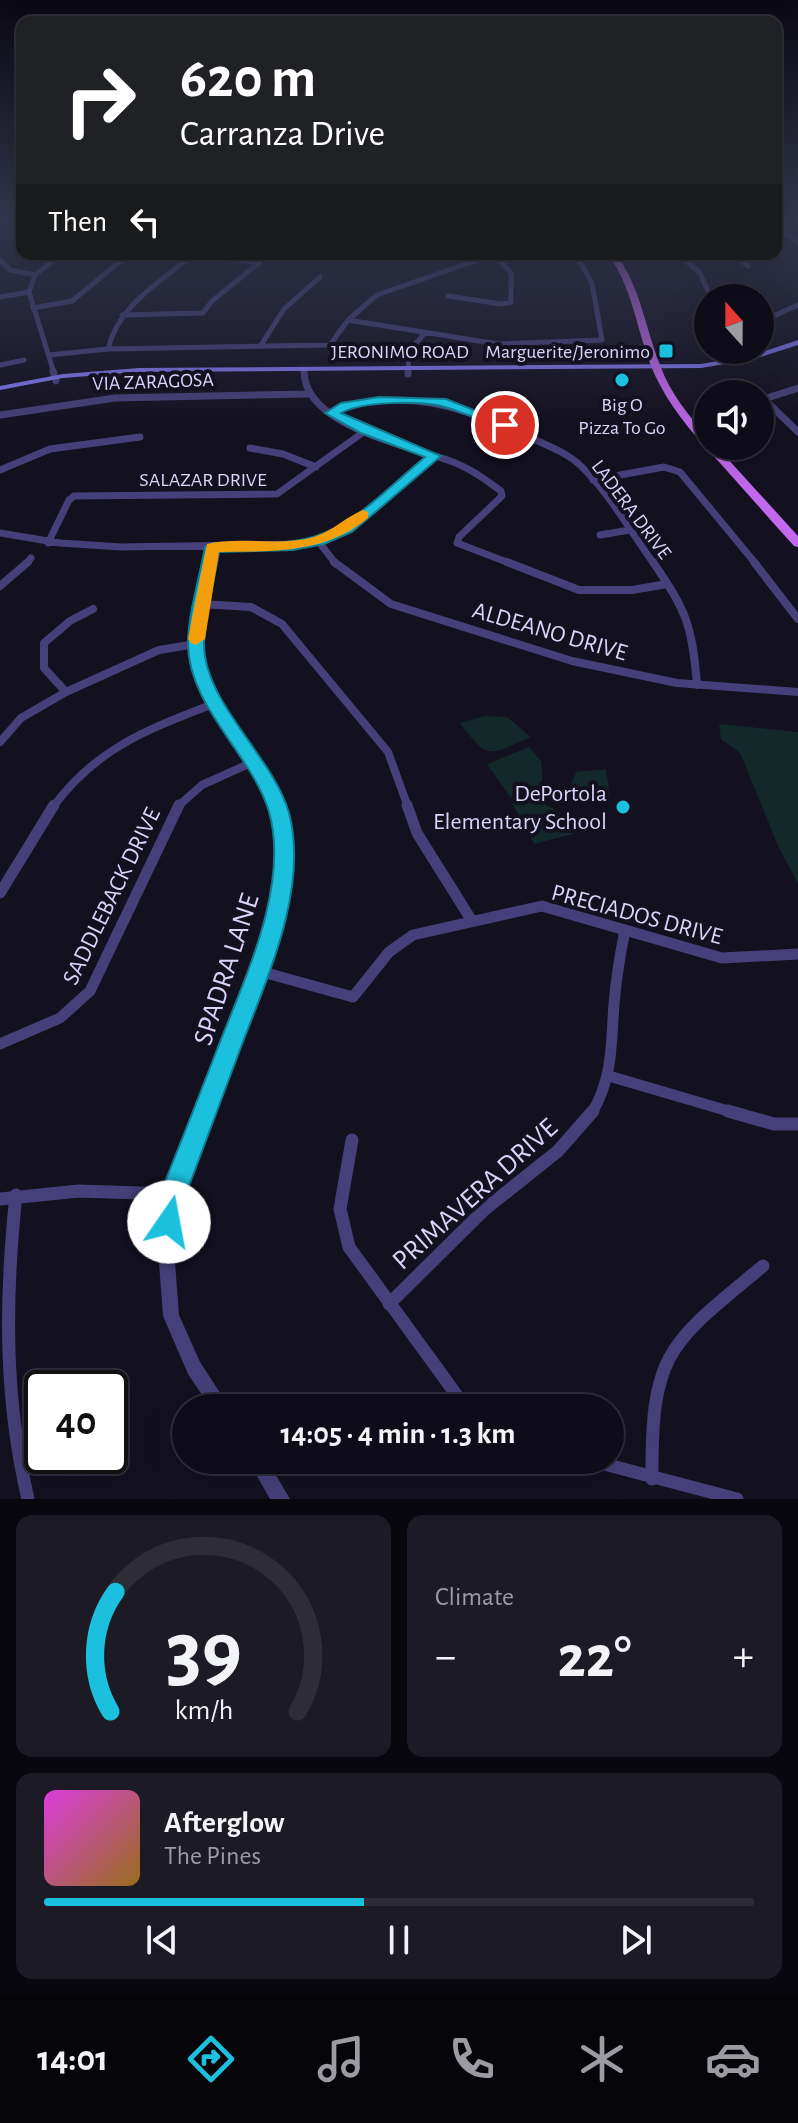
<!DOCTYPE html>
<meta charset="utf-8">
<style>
body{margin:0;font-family:"Alegreya Sans",sans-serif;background:#1c1a25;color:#f1f3f6;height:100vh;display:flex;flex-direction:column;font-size:30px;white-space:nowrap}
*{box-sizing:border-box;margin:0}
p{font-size:26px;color:#9b9ba2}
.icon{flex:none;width:44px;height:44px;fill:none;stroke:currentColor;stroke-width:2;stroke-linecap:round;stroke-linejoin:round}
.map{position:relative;height:1499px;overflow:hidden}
.drawer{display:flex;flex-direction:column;gap:16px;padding:16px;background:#08070d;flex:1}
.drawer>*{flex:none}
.top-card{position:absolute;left:16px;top:16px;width:766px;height:244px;border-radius:16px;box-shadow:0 8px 32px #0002,0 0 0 2px #2e2c37;background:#202124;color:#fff;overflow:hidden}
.needle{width:52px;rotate:339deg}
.buttons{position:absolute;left:694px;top:284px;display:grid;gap:16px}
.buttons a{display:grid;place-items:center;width:80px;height:80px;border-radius:50%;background:#0e0c18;box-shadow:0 8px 32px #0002,0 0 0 2px #2e2c37;font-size:40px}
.speed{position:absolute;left:24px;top:1370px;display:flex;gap:16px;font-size:40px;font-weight:700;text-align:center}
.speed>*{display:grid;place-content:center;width:104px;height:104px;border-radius:50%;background:#0e0c18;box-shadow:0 8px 32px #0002,0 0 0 2px #2e2c37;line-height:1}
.speed .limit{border:4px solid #111;border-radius:12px;background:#fff;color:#111}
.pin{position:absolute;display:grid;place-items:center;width:68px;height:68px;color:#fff;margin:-34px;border:4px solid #fff;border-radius:50%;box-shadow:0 2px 8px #0007}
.me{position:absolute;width:88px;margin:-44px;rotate:12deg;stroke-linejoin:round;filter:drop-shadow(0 0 6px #0008)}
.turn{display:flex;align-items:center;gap:28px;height:168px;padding:0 32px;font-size:36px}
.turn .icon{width:104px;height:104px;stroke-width:2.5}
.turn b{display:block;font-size:56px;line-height:68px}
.then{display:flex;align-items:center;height:76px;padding:0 32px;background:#0003;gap:16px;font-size:30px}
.big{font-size:60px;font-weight:700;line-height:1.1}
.drawer .tile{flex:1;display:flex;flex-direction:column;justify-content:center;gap:12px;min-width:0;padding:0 28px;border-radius:16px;background:#1c1a25}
.drawer .dial{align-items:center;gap:0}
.dial svg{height:208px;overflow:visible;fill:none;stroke:#2e2c37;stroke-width:7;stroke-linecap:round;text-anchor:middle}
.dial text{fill:#f1f3f6;stroke:none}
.song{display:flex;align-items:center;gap:24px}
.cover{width:96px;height:96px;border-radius:12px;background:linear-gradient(135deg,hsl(300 70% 55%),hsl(40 70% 35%))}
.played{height:8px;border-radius:4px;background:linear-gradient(90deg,#1bc0de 45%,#2e2c37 45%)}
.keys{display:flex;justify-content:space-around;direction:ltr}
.heat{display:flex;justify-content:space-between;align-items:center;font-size:44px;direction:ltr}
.drawer .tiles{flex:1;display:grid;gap:16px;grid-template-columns:1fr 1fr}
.tile:last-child{grid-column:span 2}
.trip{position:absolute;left:172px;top:1394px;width:452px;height:80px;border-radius:40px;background:#0e0c18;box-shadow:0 8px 32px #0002,0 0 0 2px #2e2c37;font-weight:700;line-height:80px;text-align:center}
.tabs{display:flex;height:128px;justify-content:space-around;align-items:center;background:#06050a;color:#9b9ba2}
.tabs .icon{width:56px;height:56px}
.tabs .selected{color:#1bc0de}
.tabs b{font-size:36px;color:#f1f3f6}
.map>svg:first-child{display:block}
.green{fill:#132829}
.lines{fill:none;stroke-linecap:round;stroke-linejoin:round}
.minor-far4{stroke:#454079;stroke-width:5}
.minor-far3{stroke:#454079;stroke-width:7}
.minor-far2{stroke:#454079;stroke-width:8}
.minor-far1{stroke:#454079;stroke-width:11}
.minor{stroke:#454079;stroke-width:13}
.tertiary{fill:#454079;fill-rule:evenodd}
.secondary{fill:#8076ee;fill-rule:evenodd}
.primary{fill:#c268ed;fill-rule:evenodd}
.route{fill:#1bc0de;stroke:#127d90;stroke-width:2}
.slow{fill:#f59e0b}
.poi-dot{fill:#1bc0de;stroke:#131020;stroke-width:3}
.labels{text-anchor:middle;stroke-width:8;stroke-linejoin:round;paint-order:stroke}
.far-street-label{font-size:20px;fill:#dad3fa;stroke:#131020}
.far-poi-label{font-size:20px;fill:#dad3fa;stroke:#131020;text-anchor:end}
.street-label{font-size:24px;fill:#dad3fa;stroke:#131020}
.poi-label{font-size:24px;fill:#dad3fa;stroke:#131020;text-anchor:end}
.near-street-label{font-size:28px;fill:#dad3fa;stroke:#131020}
</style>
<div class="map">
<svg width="798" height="1499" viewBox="0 0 798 1499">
<rect width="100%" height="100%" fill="#131020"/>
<path class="green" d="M485 716 507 717 531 737C487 755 490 762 460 723Z
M719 724 798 732V884L779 848 740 753 721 739Z
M529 747 541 761 543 779 537 788 510 797 487 764Z
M606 769 610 797 576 798 571 784 576 772Z
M529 800C550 804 567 813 573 834L534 844 512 803Z"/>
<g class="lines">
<path class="minor-far4" d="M776 227 798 242
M546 254 622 256
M678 254 700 273 711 298
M734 254 748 266
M191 256 260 262
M0 260 10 270 35 275
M448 296 501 304 511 302V273L494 254
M0 297 29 292
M33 308 72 301 129 254
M122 315 203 313 212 301 260 262
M348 320 498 344 602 340 592 283 577 257
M760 322 798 305
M261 345 284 309 320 277
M108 349C119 304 160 283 193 254
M49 355 108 349 330 345 348 320 377 295 495 254
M0 365 24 360
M54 373 29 292 35 275 62 254
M304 373V369
M408 373 409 351 425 333"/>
<path class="minor-far3" d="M53 371 56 381
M304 371C304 427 411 446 453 462 471 469 486 480 501 491L502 496 459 537 457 543 512 564
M408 374V371
M798 388 764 399 798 432
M332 413C399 385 464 407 527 436 545 445 565 451 581 466 609 493 631 532 654 564
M0 415 115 398 308 394
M250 448 283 454 316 467
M0 470 50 449 140 437
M593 480 664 467 680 472 756 564
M0 533 60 543 121 547 303 544C356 533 394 490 434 456
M600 535 630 530
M318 541 336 564
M48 543 69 500 74 496 277 494 365 431
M26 564 31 558
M209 564 213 547"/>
<path class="minor-far2" d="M210 562C203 588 195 614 196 641 198 705 259 747 274 807
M334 562 391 604 572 661 677 683 798 692
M507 562 579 590H632L667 584
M653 562C687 612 692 625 697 685
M754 562 798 619
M0 586 28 562
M201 604 251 607 282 624 388 752 408 807
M66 692 44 668V643L70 621 93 609
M0 742 21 718 66 692 159 650 196 644
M53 807C97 747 149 729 216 703
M177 807 202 785 255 761"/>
<path class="minor-far1" d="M274 805C289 863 277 915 259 971L353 997 389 952 413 935 542 906 722 958 798 954
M407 805 417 833 472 921
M0 893 54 805
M0 1044 60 1018 90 991 179 805
M609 1076 735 1113
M592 1113C613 1077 611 1044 614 1004 616 979 620 955 625 930"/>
<path class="minor" d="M728 1111 774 1124H798
M352 1140 340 1209 349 1247 466 1408
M16 1195C5 1299 4 1397 28 1499
M0 1199 79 1191 173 1194
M389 1304 484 1210 558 1151 593 1111
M589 1460 737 1499
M652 1479C651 1351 669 1344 763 1266"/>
<path class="tertiary" d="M259 965 264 967 266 971 181 1194 174 1249 179 1315 200 1362 230 1408H211L188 1374 163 1316 158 1249 165 1194 252 971 254 967Z
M248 1460H267L290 1499H270Z"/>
<path class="secondary" d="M798 340V345L754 359 701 368 139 372 63 378 0 390V386L63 374 139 368 701 364 753 355Z"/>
<path class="primary" d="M608 254H616C641 288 645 327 660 365 670 393 689 416 708 438V446H716L798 536V547L794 546C769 518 744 490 720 463 698 439 675 414 660 385 637 343 637 294 608 254Z"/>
</g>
<linearGradient id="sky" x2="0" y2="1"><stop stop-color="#0a0912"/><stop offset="0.51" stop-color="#33374e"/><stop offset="1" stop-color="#33374e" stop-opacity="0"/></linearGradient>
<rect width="798" height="430" fill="url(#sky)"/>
<path class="route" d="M379 397 446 399 512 425 501 428C481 421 461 411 441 406 418 401 362 401 341 413L441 456 352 532 324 544 293 550 219 552C214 581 206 612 204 642 202 701 273 756 289 813 309 888 267 978 241 1047 223 1096 204 1145 186 1194L179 1231 169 1235 160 1231 156 1222 160 1194C180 1145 199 1096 218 1047 244 980 290 885 269 812 252 754 188 707 188 643 188 615 200 576 205 547L213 543C245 542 282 546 313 537 355 525 392 484 425 457L361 433 325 413 341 403Z"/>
<path class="slow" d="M363 510 368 512V518C324 554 273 551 219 552L205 639 196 645 191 643 188 639 207 544C242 536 279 547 314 537 333 531 347 516 363 510Z"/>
<g class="poi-dot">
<rect x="658" y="343" width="16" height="16" rx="4"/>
<circle cx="622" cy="380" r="8"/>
<circle cx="623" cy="807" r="8"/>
</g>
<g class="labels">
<g class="far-street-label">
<text x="400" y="358">JERONIMO ROAD</text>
<text transform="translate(153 381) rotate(-2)" y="7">VIA ZARAGOSA</text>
<text x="203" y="486">SALAZAR DRIVE</text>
<text transform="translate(632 509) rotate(53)" y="7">LADERA DRIVE</text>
</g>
<g class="far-poi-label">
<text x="650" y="358">Marguerite/Jeronimo</text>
<text x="622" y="411" text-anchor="middle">Big O<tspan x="622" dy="23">Pizza To Go</tspan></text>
</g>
<g class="street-label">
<text transform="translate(550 631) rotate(16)" y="8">ALDEANO DRIVE</text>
<text transform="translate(111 896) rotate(-64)" y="8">SADDLEBACK DRIVE</text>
<text transform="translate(637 914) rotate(15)" y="8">PRECIADOS DRIVE</text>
</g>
<g class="poi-label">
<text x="607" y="801">DePortola<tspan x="607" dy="28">Elementary School</tspan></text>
</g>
<g class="near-street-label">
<text transform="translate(225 969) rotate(-72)" y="10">SPADRA LANE</text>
<text transform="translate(474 1193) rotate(-42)" y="10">PRIMAVERA DRIVE</text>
</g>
</g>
</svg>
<div class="buttons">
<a><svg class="needle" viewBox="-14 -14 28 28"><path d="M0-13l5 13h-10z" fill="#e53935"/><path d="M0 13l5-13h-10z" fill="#9b9ba2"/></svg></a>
<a><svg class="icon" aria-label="sound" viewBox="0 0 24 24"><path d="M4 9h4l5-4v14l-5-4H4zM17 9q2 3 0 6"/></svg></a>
</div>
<div class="speed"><div class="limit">40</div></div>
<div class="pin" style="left:505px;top:425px;background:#d93025"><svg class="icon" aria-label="arrive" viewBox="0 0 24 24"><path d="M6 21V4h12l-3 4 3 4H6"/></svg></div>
<svg class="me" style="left:169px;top:1222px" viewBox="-20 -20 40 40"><circle r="19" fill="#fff"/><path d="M0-13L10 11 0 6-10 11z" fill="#1bc0de"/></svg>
<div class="trip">14:05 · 4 min · 1.3 km</div>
<div class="top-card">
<div class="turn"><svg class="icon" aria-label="right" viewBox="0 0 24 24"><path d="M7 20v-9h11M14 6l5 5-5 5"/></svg><div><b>620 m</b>Carranza Drive</div></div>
<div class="then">Then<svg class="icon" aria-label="left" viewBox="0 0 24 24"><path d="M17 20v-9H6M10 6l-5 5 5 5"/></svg></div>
</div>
</div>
<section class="drawer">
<div class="tiles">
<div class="tile dial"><svg viewBox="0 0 100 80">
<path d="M14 69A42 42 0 1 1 86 69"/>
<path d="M14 69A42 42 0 0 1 16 23" stroke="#1bc0de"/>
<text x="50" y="56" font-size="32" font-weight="700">39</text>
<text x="50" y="72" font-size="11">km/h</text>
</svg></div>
<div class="tile"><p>Climate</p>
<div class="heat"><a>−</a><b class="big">22°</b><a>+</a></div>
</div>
<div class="tile">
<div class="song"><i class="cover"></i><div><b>Afterglow</b><p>The Pines</p></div></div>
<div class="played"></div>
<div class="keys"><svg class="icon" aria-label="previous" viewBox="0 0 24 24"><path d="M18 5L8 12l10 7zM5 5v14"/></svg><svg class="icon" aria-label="pause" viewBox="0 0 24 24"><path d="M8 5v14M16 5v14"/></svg><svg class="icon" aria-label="next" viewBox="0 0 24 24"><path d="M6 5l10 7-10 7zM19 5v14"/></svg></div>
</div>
</div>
</section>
<nav class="tabs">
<b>14:01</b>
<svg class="icon selected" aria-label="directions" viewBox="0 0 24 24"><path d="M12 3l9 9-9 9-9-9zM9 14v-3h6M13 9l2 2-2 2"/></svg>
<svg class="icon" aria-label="music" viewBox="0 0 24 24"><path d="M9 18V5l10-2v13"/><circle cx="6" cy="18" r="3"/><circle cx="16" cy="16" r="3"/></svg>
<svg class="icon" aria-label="phone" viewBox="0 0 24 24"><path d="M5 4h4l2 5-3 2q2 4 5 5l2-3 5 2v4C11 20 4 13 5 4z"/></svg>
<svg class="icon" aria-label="climate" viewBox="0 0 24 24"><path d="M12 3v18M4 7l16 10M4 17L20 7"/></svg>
<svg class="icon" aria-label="car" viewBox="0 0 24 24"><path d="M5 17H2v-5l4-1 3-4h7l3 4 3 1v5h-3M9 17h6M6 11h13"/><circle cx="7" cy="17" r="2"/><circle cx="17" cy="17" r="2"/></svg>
</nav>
